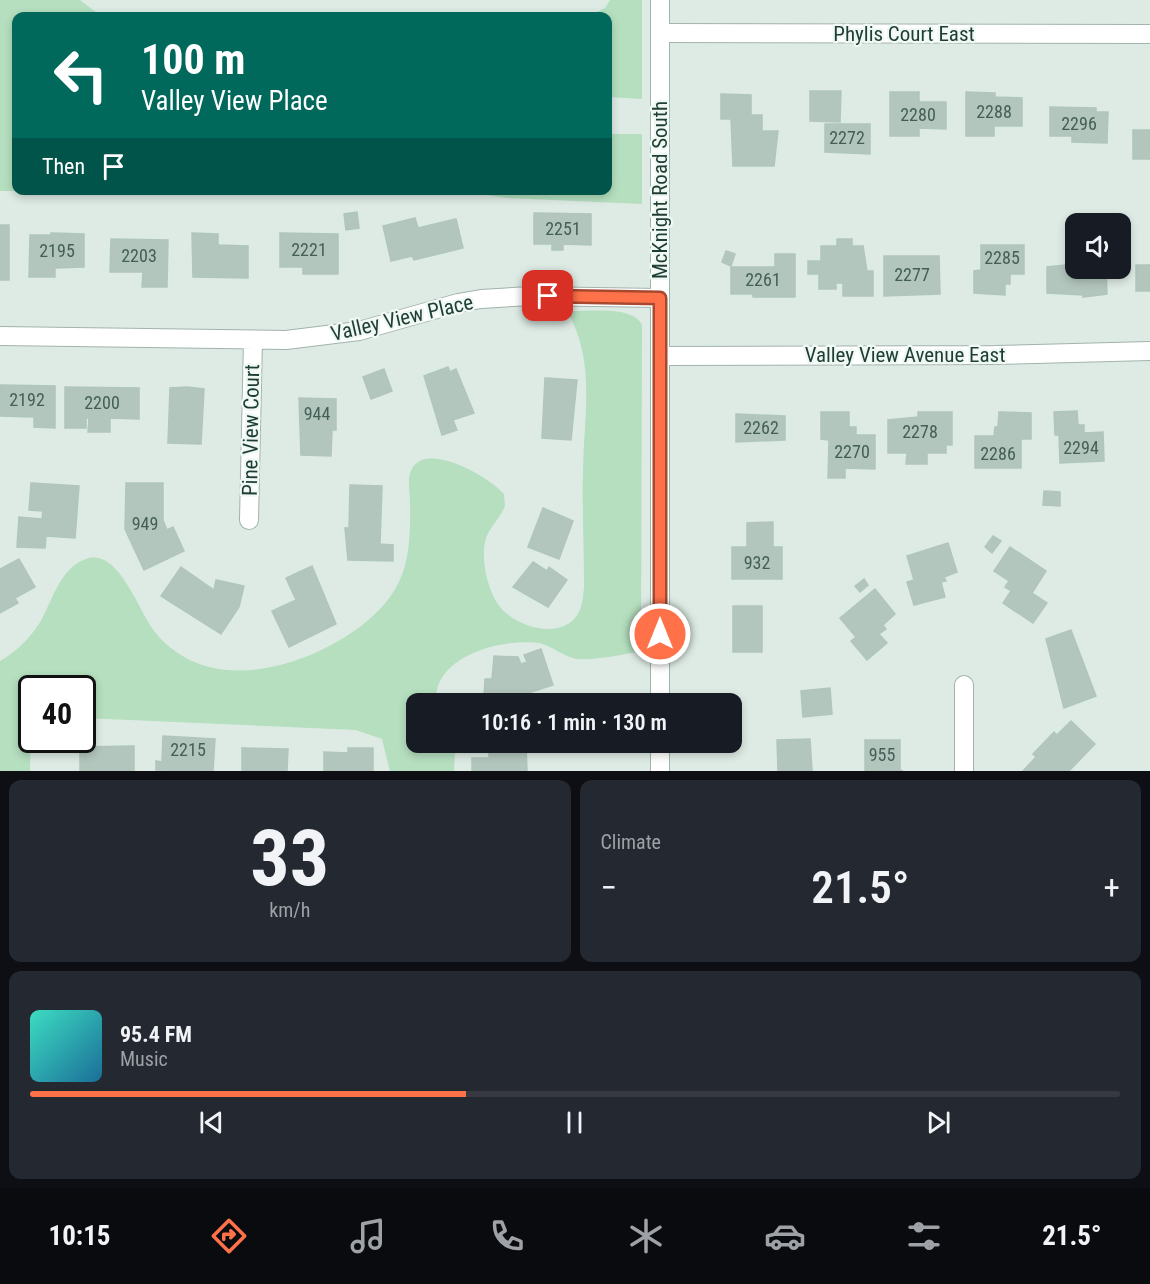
<!DOCTYPE html>
<meta charset="utf-8">
<style>
body{margin:0;font-family:"Roboto Condensed",sans-serif;background:#242831;color:#f1f3f6;height:100vh;display:flex;flex-direction:column;font-size:22px;white-space:nowrap}
*{box-sizing:border-box;margin:0}
p{font-size:20px;color:#9ea1a6}
.icon{flex:none;width:33px;height:33px;fill:none;stroke:currentColor;stroke-width:2;stroke-linecap:round;stroke-linejoin:round}
.map{position:relative;height:771px;overflow:hidden}
.details{display:flex;flex-direction:column;gap:9px;padding:9px;background:#0d0f14;flex:1}
.details>*{flex:none}
.guide{position:absolute;left:12px;top:12px;width:600px;height:183px;border-radius:12px;box-shadow:0 3px 9px #0003;background:#00695c;color:#fff;overflow:hidden}
.fabs{position:absolute;left:1065px;top:213px;display:grid;gap:12px}
.fabs a{display:grid;place-items:center;width:66px;height:66px;border-radius:12px;background:#171b24;box-shadow:0 3px 9px #0003;font-size:30px}
.speed{position:absolute;left:18px;top:675px;display:flex;gap:12px;font-size:30px;font-weight:700;text-align:center}
.speed>*{display:grid;place-content:center;width:78px;height:78px;border-radius:50%;background:#171b24;box-shadow:0 3px 9px #0003;line-height:1}
.speed .limit{border:3px solid #111;border-radius:9px;background:#fff;color:#111}
.pin{position:absolute;display:grid;place-items:center;width:51px;height:51px;color:#fff;margin:-26px;border-radius:12px;box-shadow:0 3px 9px #0006}
.me{position:absolute;width:66px;margin:-33px;rotate:0deg;stroke-linejoin:round;filter:drop-shadow(0 0 4px #0008)}
.turn{display:flex;align-items:center;gap:21px;height:126px;padding:0 30px;font-size:27px}
.turn .icon{width:78px;height:78px;stroke-width:2.5}
.turn b{display:block;font-size:42px;line-height:51px}
.then{display:flex;align-items:center;height:57px;padding:0 30px;background:#0003;gap:12px;font-size:22px}
.big{font-size:45px;font-weight:600;line-height:1.1}
.details .widget{flex:1;display:flex;flex-direction:column;justify-content:center;gap:9px;min-width:0;padding:0 21px;border-radius:12px;background:#242831}
.details .dial{align-items:center;gap:0}
.dial b{font-size:78px;line-height:1}
.song{display:flex;align-items:center;gap:18px}
.cover{width:72px;height:72px;border-radius:9px;background:linear-gradient(135deg,hsl(170 70% 55%),hsl(200 70% 35%))}
.played{height:6px;border-radius:3px;background:linear-gradient(90deg,#ff7149 40%,#363941 40%)}
.keys{display:flex;justify-content:space-around;direction:ltr}
.heat{display:flex;justify-content:space-between;align-items:center;font-size:33px;direction:ltr}
.details .tiles{flex:1;display:grid;gap:9px;grid-template-columns:1fr 1fr}
.widget:last-child{grid-column:span 2}
.trip{position:absolute;left:406px;top:693px;width:336px;height:60px;border-radius:12px;background:#171b24;box-shadow:0 3px 9px #0003;font-weight:600;line-height:60px;text-align:center}
.tabs{display:flex;height:96px;justify-content:space-around;align-items:center;background:#090b0e;color:#9ea1a6}
.tabs .icon{width:42px;height:42px}
.tabs .selected{color:#ff7149}
.tabs b{font-size:27px;color:#f1f3f6}
.map>svg:first-child{display:block}
.green{fill:#b5dfbf}
.building{fill:#b3c6be;stroke:#b0c6bc;stroke-width:1.5}
.lines{fill:none;stroke-linecap:round;stroke-linejoin:round}
.street-casing{stroke:#a1b3ac;stroke-width:20}
.secondary-casing{stroke:#9cb8ad;stroke-width:20}
.street{stroke:#fff;stroke-width:18}
.secondary{stroke:#fff;stroke-width:18}
.route-casing{stroke:#a6492f;stroke-width:15}
.route{stroke:#ff7149;stroke-width:10}
.labels{text-anchor:middle;stroke-width:4.5;stroke-linejoin:round;paint-order:stroke}
.number-label{font-size:18px;fill:#435f56}
.street-label{font-size:21px;fill:#1e3d34;stroke:#eff8f3}
</style>
<div class="map">
<svg width="1150" height="771" viewBox="0 0 1150 771">
<rect width="100%" height="100%" fill="#deebe5"/>
<path class="green" d="M0 0H80L101 16H16V190L90 191H0Z
M610 0H642V99L608 97V16H589L605 8Z
M608 134H642V204L507 198 460 191 608 190Z
M567 311C586 312 633 305 642 325L641 651C621 655 598 660 577 659 563 657 553 646 539 643 502 638 432 656 436 703L417 704V742L479 743 455 752 454 771H390L382 739 356 730 83 718 82 688H32L30 771H0V661C16 652 29 639 39 624 52 603 59 568 86 559 119 547 139 613 155 632 160 639 168 646 175 651 229 691 312 663 361 626 407 590 411 558 410 502 410 491 406 477 413 467 429 442 491 478 504 494L505 506C500 519 488 528 485 542 481 561 488 593 501 608 515 625 553 638 572 621 582 612 583 600 584 587 584 548 582 508 583 468 584 413 596 362 567 311Z
M606 694 629 697 641 703H560L585 695Z"/>
<path class="building" d="M810 91H841L840 122 810 121Z
M890 92H919V102H946V129L919 128V136H890Z
M966 92 995 93V97L1022 98V126H994V136H966Z
M721 94 751 95V115H762V131H778L774 166H733L731 119H721Z
M1050 107 1096 108V112H1108L1107 143 1072 142V136H1050Z
M825 124H870V154L825 152Z
M1133 130H1150V159H1133Z
M357 212 359 228 346 230 344 214Z
M534 213 591 214V245L563 244V250H552V244H534Z
M415 218 418 228 456 219 463 248 414 260 412 256 391 261 383 226Z
M0 225H9V280H0Z
M51 233 84 234V267L55 268V277H29L30 235H51Z
M192 233 218 234V245L248 246V278L193 277Z
M280 233 338 234V274H303V267H280Z
M111 239 168 240 167 287H142L143 272H110Z
M837 239H852V246H863L867 271H873V296H843V283H836V289H819V274H808V261H821V246H837Z
M981 245H1024V274H1010V284H1005V295L974 293V271L981 270Z
M726 251 735 254 731 266 722 262Z
M775 254H795V297H753V294H731V267H775Z
M884 256H939L940 294 884 296Z
M1066 265H1076V268H1106L1107 294 1083 297 1084 295 1047 293V267Z
M1136 265H1150V291H1136Z
M448 367 450 372 456 369 474 413 453 420 457 430 442 435 424 376Z
M384 369 392 391 371 399 363 377Z
M545 378 577 380 571 440 542 438Z
M0 385 55 386V428L34 427V417L0 416Z
M65 387 139 388V419L110 418V432H88L89 418H86V428H65Z
M187 387 204 389 201 444 168 443 170 388Z
M299 398 336 399V430H332L331 456 301 455Z
M1077 411 1078 425H1084V433L1103 432 1104 461 1060 463 1059 435H1055L1054 412Z
M821 412H849V427H856V435H875V469L845 468V478H828L829 440 821 439Z
M918 412H952V445H946V453H927V464H906L907 453H888V420L918 417Z
M999 412 1031 413V439H1021V468H975V436H994L995 427H998Z
M736 414 785 416V440L736 442Z
M31 483 79 486 75 538 46 536 45 548 17 547 19 517 42 519 43 511 29 510Z
M126 483H163V520L167 530 173 527 184 551 144 570 125 529Z
M350 485 382 486 380 544 393 545V561L348 560 345 528H349Z
M1044 491 1060 492V506L1043 505Z
M543 508 573 521 559 559 528 547Z
M773 522V547H782V579H732V547H747V523Z
M993 536 1001 541 992 553 985 547Z
M948 543 957 572 944 577 946 581 941 582 945 597 914 605 907 582 914 580 907 556Z
M1010 547 1046 571 1032 593 1047 603 1033 623 1003 603 1011 591 1005 587 1009 581 994 571Z
M19 559 35 587 15 598 18 603 0 613V569Z
M533 562 547 571 549 567 567 580 548 607 513 587Z
M312 566 336 624 289 647 272 611 296 600 286 578Z
M181 567 214 590 216 580 244 586 239 607 221 634 161 596Z
M864 579 868 585 860 592 855 586Z
M875 589 895 614 883 625 886 629 879 634 887 643 867 660 851 641 856 637 840 618Z
M733 606H762V652H733Z
M1071 630 1096 696 1064 708 1046 639Z
M541 649 553 685 528 693 530 697 511 704H480V697H484L485 679H492L494 656 518 657 521 664 527 662 524 655Z
M830 688 832 714 803 717 801 691Z
M1071 721 1095 744 1069 771H1023L1036 757 1033 754 1054 732 1057 735Z
M163 736 215 739 213 771 156 770V761L162 762Z
M810 739 812 771H778L777 740Z
M865 740H900V770L903 771H865Z
M526 744 527 771H472V758H489V750H503V745Z
M134 746V771H80V747Z
M242 748 288 749 287 771H242Z
M348 748H373V771H324V752L348 753Z"/>
<g class="lines">
<defs>
<path id="street" d="M660 33 1149 34
M0 336 286 340 359 331 458 303 481 299 530 296 660 298
M660 356 994 355 1150 351
M249 520 253 340
M964 771V685"/>
<path id="secondary" d="M660 0V704
M660 742V771"/>
</defs>
<use href="#street" class="street-casing"/>
<use href="#secondary" class="secondary-casing"/>
<use href="#street" class="street"/>
<use href="#secondary" class="secondary"/>
</g>
<g class="lines">
<defs>
<path id="route" d="M548 296 660 298V634"/>
</defs>
<use href="#route" class="route-casing"/>
<use href="#route" class="route"/>
</g>
<g class="labels">
<g class="number-label">
<text x="994" y="118">2288</text>
<text x="918" y="121">2280</text>
<text x="1079" y="130">2296</text>
<text x="847" y="144">2272</text>
<text x="563" y="235">2251</text>
<text x="309" y="256">2221</text>
<text x="57" y="257">2195</text>
<text x="139" y="262">2203</text>
<text x="1002" y="264">2285</text>
<text x="912" y="281">2277</text>
<text x="763" y="286">2261</text>
<text x="27" y="406">2192</text>
<text x="102" y="409">2200</text>
<text x="317" y="420">944</text>
<text x="761" y="434">2262</text>
<text x="920" y="438">2278</text>
<text x="1081" y="454">2294</text>
<text x="852" y="458">2270</text>
<text x="998" y="460">2286</text>
<text x="145" y="530">949</text>
<text x="757" y="569">932</text>
<text x="188" y="756">2215</text>
<text x="882" y="761">955</text>
</g>
<g class="street-label">
<text x="904" y="41">Phylis Court East</text>
<text transform="translate(660 190) rotate(-90)" y="7">McKnight Road South</text>
<text transform="translate(402 318) rotate(-13)" y="7">Valley View Place</text>
<text x="905" y="362">Valley View Avenue East</text>
<text transform="translate(251 430) rotate(-89)" y="7">Pine View Court</text>
</g>
</g>
</svg>
<div class="fabs">
<a><svg class="icon" aria-label="sound" viewBox="0 0 24 24"><path d="M4 9h4l5-4v14l-5-4H4zM17 9q2 3 0 6"/></svg></a>
</div>
<div class="speed"><div class="limit">40</div></div>
<div class="pin" style="left:548px;top:296px;background:#d93025"><svg class="icon" aria-label="arrive" viewBox="0 0 24 24"><path d="M6 21V4h12l-3 4 3 4H6"/></svg></div>
<svg class="me" style="left:660px;top:634px" viewBox="-20 -20 40 40"><circle r="17" fill="#ff7149" stroke="#fff" stroke-width="3"/><path d="M0-11L8 9 0 5-8 9z" fill="#fff"/></svg>
<div class="trip">10:16 · 1 min · 130 m</div>
<div class="guide">
<div class="turn"><svg class="icon" aria-label="left" viewBox="0 0 24 24"><path d="M17 20v-9H6M10 6l-5 5 5 5"/></svg><div><b>100 m</b>Valley View Place</div></div>
<div class="then">Then<svg class="icon" aria-label="arrive" viewBox="0 0 24 24"><path d="M6 21V4h12l-3 4 3 4H6"/></svg></div>
</div>
</div>
<section class="details">
<div class="tiles">
<div class="widget dial"><b>33</b><p>km/h</p></div>
<div class="widget"><p>Climate</p>
<div class="heat"><a>−</a><b class="big">21.5°</b><a>+</a></div>
</div>
<div class="widget">
<div class="song"><i class="cover"></i><div><b>95.4 FM</b><p>Music</p></div></div>
<div class="played"></div>
<div class="keys"><svg class="icon" aria-label="previous" viewBox="0 0 24 24"><path d="M18 5L8 12l10 7zM5 5v14"/></svg><svg class="icon" aria-label="pause" viewBox="0 0 24 24"><path d="M8 5v14M16 5v14"/></svg><svg class="icon" aria-label="next" viewBox="0 0 24 24"><path d="M6 5l10 7-10 7zM19 5v14"/></svg></div>
</div>
</div>
</section>
<nav class="tabs">
<b>10:15</b>
<svg class="icon selected" aria-label="directions" viewBox="0 0 24 24"><path d="M12 3l9 9-9 9-9-9zM9 14v-3h6M13 9l2 2-2 2"/></svg>
<svg class="icon" aria-label="music" viewBox="0 0 24 24"><path d="M9 18V5l10-2v13"/><circle cx="6" cy="18" r="3"/><circle cx="16" cy="16" r="3"/></svg>
<svg class="icon" aria-label="phone" viewBox="0 0 24 24"><path d="M5 4h4l2 5-3 2q2 4 5 5l2-3 5 2v4C11 20 4 13 5 4z"/></svg>
<svg class="icon" aria-label="climate" viewBox="0 0 24 24"><path d="M12 3v18M4 7l16 10M4 17L20 7"/></svg>
<svg class="icon" aria-label="car" viewBox="0 0 24 24"><path d="M5 17H2v-5l4-1 3-4h7l3 4 3 1v5h-3M9 17h6M6 11h13"/><circle cx="7" cy="17" r="2"/><circle cx="17" cy="17" r="2"/></svg>
<svg class="icon" aria-label="filters" viewBox="0 0 24 24"><path d="M4 7h16M4 17h16"/><circle cx="9" cy="7" r="2"/><circle cx="15" cy="17" r="2"/></svg>
<b>21.5°</b>
</nav>
